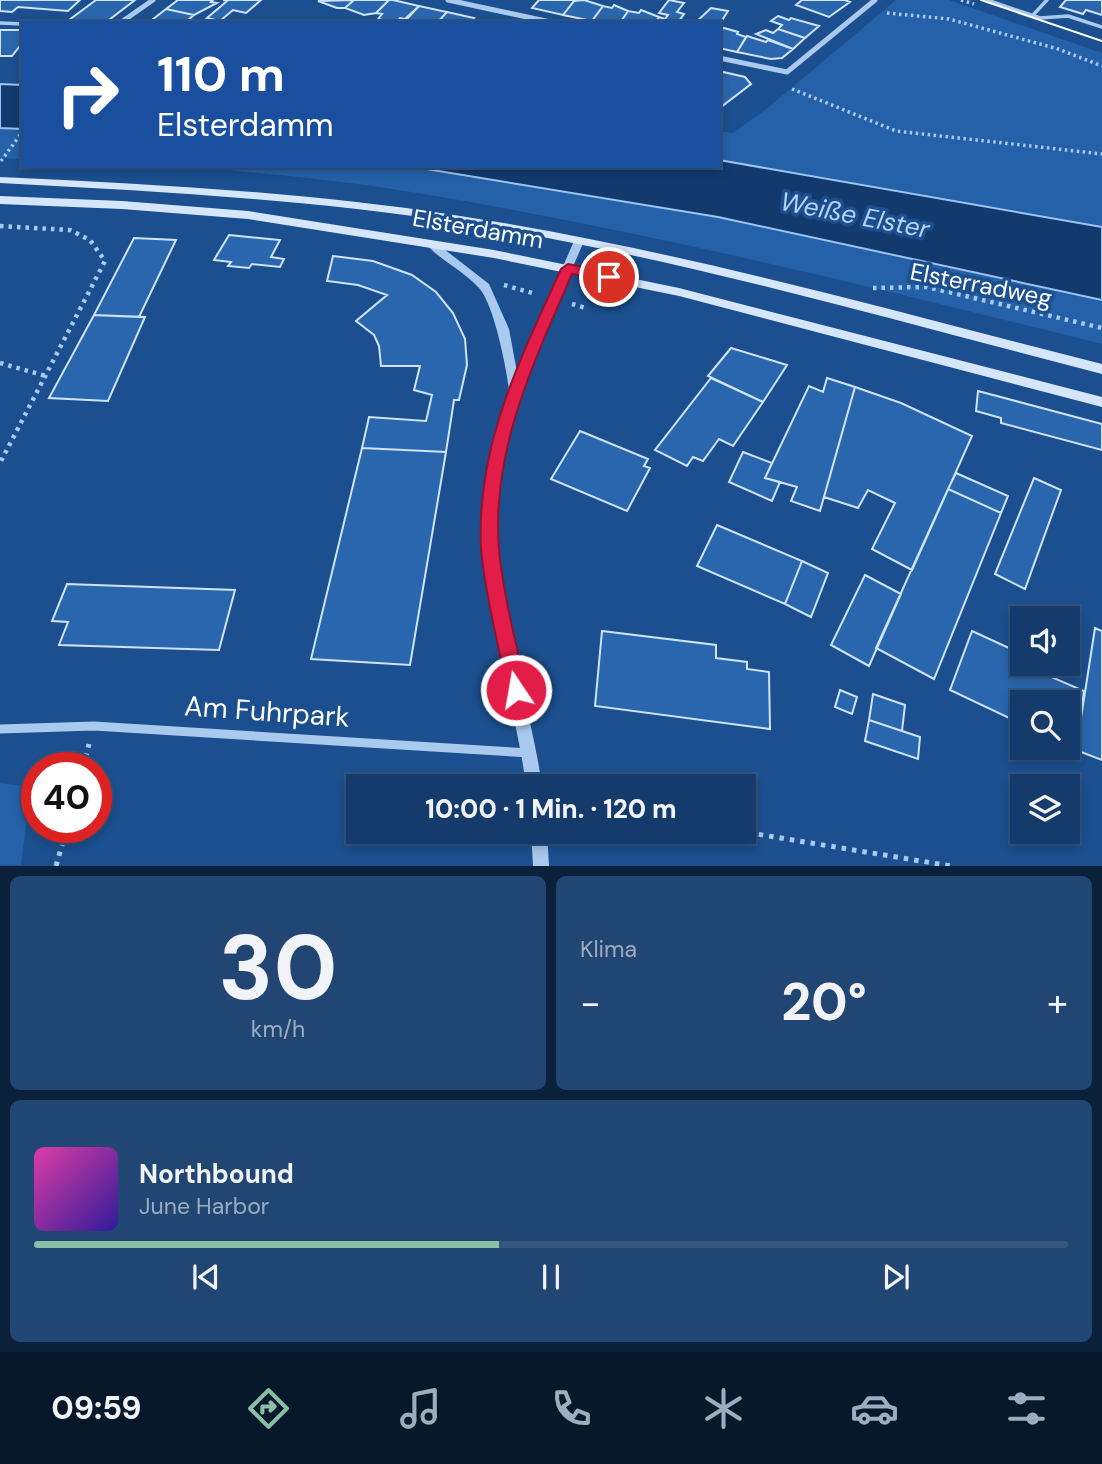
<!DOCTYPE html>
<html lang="de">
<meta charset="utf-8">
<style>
body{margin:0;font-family:"DM Sans",sans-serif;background:#214673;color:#f1f3f6;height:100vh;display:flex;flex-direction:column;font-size:26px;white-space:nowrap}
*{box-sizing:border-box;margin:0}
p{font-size:23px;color:#9dadc1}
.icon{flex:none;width:38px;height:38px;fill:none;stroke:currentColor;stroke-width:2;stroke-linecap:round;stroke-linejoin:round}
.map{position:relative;height:866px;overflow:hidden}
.side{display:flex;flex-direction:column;gap:10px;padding:10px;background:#0b203b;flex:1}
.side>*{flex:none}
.banner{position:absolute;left:21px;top:21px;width:700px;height:147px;border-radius:0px;box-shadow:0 4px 10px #0003,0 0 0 2px #33557e;background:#1a4fa0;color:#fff;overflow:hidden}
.controls{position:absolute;left:1010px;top:606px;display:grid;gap:14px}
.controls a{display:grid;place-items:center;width:70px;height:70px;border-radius:0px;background:#143b6b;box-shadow:0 4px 10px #0003,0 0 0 2px #33557e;font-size:35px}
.speed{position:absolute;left:21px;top:752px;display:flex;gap:14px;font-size:35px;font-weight:700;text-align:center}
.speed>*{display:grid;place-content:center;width:91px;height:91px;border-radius:50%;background:#143b6b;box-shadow:0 4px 10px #0003,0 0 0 2px #33557e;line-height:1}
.speed .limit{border:10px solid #d22;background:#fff;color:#111}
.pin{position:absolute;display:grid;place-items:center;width:60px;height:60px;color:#fff;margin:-30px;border:4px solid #fff;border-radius:50%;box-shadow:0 2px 7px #0007}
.me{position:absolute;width:77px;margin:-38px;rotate:348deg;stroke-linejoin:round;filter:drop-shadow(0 0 5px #0008)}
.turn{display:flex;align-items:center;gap:24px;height:147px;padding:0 21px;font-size:32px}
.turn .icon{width:91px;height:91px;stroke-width:2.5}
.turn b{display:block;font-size:49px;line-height:60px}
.big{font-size:52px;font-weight:800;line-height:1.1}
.side .tile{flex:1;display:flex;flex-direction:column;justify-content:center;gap:10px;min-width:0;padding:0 24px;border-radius:10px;background:#214673}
.side .dial{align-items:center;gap:0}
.dial b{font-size:91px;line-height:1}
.song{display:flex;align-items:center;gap:21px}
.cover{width:84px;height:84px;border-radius:10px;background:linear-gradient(135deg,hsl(320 70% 55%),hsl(250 70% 35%))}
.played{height:7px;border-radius:4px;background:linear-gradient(90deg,#8abfa5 45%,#33557e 45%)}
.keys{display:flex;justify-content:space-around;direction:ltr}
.heat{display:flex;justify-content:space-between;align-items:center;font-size:38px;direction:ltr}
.side .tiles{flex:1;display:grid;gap:10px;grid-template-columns:1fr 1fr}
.tile:last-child{grid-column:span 2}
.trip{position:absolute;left:346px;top:774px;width:410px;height:70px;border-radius:0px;background:#143b6b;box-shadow:0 4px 10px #0003,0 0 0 2px #33557e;font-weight:800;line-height:70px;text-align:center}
.dock{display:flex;height:112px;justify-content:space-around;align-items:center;background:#08182b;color:#9dadc1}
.dock .icon{width:49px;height:49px}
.dock .active{color:#8abfa5}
.dock b{font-size:32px;color:#f1f3f6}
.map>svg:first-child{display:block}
.green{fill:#2461a8}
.water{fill:#123a6d;stroke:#9cc4f0;stroke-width:2}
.building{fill:#2a66ad;stroke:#cfe3fa;stroke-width:2}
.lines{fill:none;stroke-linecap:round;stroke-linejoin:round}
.path-far2{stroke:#a9c9ee;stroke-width:3.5;stroke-dasharray:2.5 3.5;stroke-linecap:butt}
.path-far1{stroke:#a9c9ee;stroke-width:4.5;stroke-dasharray:3.5 5;stroke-linecap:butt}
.path{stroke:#a9c9ee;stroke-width:5;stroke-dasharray:4.5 6;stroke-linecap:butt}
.service{stroke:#a9c9ee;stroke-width:3.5}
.minor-far1{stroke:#a9c9ee;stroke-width:5}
.minor{stroke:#a9c9ee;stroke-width:9}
.tertiary{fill:#a9c9ee;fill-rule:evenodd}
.secondary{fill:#d6e6fa;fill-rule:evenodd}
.tram{stroke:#fff;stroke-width:2}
.route{fill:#e11d48;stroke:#92132f;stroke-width:2}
.labels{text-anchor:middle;stroke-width:7;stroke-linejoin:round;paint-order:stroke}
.street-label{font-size:24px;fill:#fff;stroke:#1b4f8f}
.water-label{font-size:26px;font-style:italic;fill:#b5d3f5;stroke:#1b4f8f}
.near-street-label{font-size:28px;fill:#fff;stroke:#1b4f8f}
</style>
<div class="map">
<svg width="1102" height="866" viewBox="0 0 1102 866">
<rect width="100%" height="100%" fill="#1b4f8f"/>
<path class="green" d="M896 0H949L1102 53V227L719 160V131L733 133 770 106Z
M0 128 23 129V159L0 158Z
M185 166H408L718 217 1102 300V344C871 287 640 229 405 191 332 179 258 173 185 166Z
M0 783 31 787 21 865H0Z"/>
<path class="water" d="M0 84 23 85V129L0 128Z
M719 160 1102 227V300L718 217 408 166H719Z"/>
<path class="building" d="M0 0H80L68 11 18 7 12 12 0 11Z
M96 0H135L105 23H65Z
M178 0H213L211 2 217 3 194 15 166 9Z
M223 0H261L246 13 233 10 220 21 207 18 227 1Z
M354 0H389L376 13 364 15 345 8Z
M354 0 345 8H337L318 1Z
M389 0H393L419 6 405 19 400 18 396 23 378 19 382 14 376 13Z
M539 0H572L574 1 563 15 532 8Z
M584 0 603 6 592 21 563 15 574 1Z
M669 0 684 3 677 12 684 14 679 21 686 23H655L659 17 665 19 668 15 659 13Z
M802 0H845L850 2 829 17 796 5Z
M1066 0H1102V15L1086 10 1083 14 1060 7Z
M614 5 628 11 620 23 592 21 603 6 612 8Z
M419 6 447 12 437 23 405 21Z
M711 8 728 11 719 25V23L696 22Z
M166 9 194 15 189 19 193 20 190 23H148Z
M641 10 659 17 655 23H620L628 11 639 13Z
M447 12 474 18 469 23H437Z
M778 16 789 20 791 18 819 26 805 38 778 29 782 25 771 21Z
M724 28 738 32 737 34 746 37 737 52 719 48V29Z
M778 29 805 38 793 49 756 34 766 30 773 33Z
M0 30H23V42L12 56H0Z
M747 36 766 42 768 40 793 49 782 58 771 59 737 52Z
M719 71 745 77 751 84 721 107Z
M229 235 280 240 271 257 284 259 280 267 252 264 249 268 228 266 231 262 214 260Z
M134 238 176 240 139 317 94 315Z
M333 256 373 261 412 275 436 292 453 313 465 339 467 365 459 400H454L446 452 362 448 369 417 426 421 432 395 414 390 420 366H381L379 346 374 335 356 321 387 295 358 285 327 281Z
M94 315 145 317 108 401 49 398Z
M731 348 787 365 763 402 708 376Z
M711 378 763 402 733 446 719 439 703 461 693 457 687 466 655 450Z
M827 378 855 387 820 511 791 501 797 487 765 478 809 386 823 392Z
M855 387 901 403 972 436 912 570 872 549 895 503 868 490 858 508 824 497Z
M978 391 1102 424V450L1001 423V418L976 411Z
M580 431 648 459 644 466 650 468 627 511 551 479Z
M362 448 446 452 410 665 311 659Z
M743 452 772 463 765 478 780 482 772 501 729 482Z
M956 473 1008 496 1001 513 948 489Z
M1034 478 1061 490 1025 589 995 574Z
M948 489 1001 513 934 679 876 648Z
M717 525 802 561 785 604 697 566Z
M802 561 828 573 811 617 785 604Z
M865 575 901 594 869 666 831 645Z
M67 584 235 590 219 650 59 645 68 622 52 621Z
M1095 628 1102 631V760L1076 750Z
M602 631 716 645V658L747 662V669L769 672 770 729 595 706Z
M972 631 1022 654V663H1037L1035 670 1084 691 1076 750 1068 746V702H1022V724L950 690Z
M840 690 857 697 852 714 835 707Z
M873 694 905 705 902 731 869 720Z
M869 720 920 737 918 759 865 741Z"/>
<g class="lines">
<path class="path-far2" d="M961 0 974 4
M887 13 949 19 1058 49 1102 66
M792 89 896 131 1102 154
M1 161 23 131"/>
<path class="path-far1" d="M0 226 70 230 90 240 105 261 0 463
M504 285 536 294
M873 288 927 287 1102 328
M572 304 586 308
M0 363 46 376"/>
<path class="path" d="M83 768 89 744
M555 775 566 786
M738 831 951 866
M56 866 67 828"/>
<path class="service" d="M987 0 1040 18 1068 16 1102 27
M1033 15 1047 0
M0 23 23 24"/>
<path class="minor-far1" d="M448 0 555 23
M120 23 153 0
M719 58 787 72 875 0"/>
<path class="minor" d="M0 729 94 726 530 753"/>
<path class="tertiary" d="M579 238 584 241C542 340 489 440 497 550 502 630 531 707 542 786H526C516 707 488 630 483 550 481 511 487 473 496 434 499 423 511 399 509 389 506 367 494 304 479 288 464 271 441 261 426 244L427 242H435L489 284 509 329 517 372 574 241Z
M531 831H547L549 866H533Z"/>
<path class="secondary" d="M0 177C152 184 304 192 454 215 673 248 888 310 1102 364V374C888 319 674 256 455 222 304 199 152 191 0 183Z
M0 196 122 201 248 211 494 250 679 288 1102 397V407L679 296 494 258 248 219 122 209 0 204Z"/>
<path class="tram" d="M981 0 1102 41"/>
</g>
<path class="route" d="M568 264 609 272 616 277 609 282 572 274C534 362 491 450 499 549 503 595 517 645 526 690L523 697 516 700 509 697 507 690C499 646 484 591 481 548 476 445 520 360 561 269Z"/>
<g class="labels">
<g class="street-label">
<text transform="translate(478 229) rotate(10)" y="8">Elsterdamm</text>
<text transform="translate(981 285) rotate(11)" y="8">Elsterradweg</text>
</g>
<g class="water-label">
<text transform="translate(855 215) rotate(11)" y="9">Weiße Elster</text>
</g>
<g class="near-street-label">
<text transform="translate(267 711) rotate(4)" y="10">Am Fuhrpark</text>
</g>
</g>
</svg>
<div class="controls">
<a><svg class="icon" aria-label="sound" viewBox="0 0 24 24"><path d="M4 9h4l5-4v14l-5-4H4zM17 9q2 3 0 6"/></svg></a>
<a><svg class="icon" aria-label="search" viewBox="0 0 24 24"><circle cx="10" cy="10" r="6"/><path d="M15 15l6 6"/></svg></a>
<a><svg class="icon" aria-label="layers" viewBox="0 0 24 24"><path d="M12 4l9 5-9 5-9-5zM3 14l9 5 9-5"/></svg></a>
</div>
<div class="speed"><div class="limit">40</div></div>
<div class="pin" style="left:609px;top:277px;background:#d93025"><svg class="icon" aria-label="arrive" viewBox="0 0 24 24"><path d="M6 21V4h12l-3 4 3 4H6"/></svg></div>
<svg class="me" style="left:516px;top:690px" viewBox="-20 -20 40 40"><circle r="17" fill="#e11d48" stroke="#fff" stroke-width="3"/><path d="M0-11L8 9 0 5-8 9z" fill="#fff"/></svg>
<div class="trip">10:00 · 1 Min. · 120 m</div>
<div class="banner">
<div class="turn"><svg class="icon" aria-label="right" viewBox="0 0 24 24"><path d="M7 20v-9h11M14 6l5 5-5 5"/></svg><div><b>110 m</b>Elsterdamm</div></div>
</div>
</div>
<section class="side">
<div class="tiles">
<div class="tile dial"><b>30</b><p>km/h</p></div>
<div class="tile"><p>Klima</p>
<div class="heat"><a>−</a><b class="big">20°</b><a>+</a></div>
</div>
<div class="tile">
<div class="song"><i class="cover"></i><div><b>Northbound</b><p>June Harbor</p></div></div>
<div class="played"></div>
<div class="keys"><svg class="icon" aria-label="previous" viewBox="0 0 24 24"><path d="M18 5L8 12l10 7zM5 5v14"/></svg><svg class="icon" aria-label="pause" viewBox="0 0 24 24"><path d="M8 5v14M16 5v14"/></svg><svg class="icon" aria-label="next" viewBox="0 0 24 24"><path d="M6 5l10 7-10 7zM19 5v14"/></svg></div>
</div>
</div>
</section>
<nav class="dock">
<b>09:59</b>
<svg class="icon active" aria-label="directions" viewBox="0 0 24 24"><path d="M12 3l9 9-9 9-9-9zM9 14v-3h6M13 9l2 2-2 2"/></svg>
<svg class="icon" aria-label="music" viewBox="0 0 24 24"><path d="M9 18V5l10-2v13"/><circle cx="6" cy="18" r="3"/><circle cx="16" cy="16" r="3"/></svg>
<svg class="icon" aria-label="phone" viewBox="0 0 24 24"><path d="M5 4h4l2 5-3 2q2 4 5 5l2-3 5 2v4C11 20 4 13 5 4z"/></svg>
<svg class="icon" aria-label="climate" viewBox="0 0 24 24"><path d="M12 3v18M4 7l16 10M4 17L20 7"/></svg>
<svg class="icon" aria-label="car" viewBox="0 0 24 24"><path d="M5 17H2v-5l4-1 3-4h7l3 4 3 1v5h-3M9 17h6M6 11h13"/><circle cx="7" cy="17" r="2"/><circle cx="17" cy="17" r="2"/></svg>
<svg class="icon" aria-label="filters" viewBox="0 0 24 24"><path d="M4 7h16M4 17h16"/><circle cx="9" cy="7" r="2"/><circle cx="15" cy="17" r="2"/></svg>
</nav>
